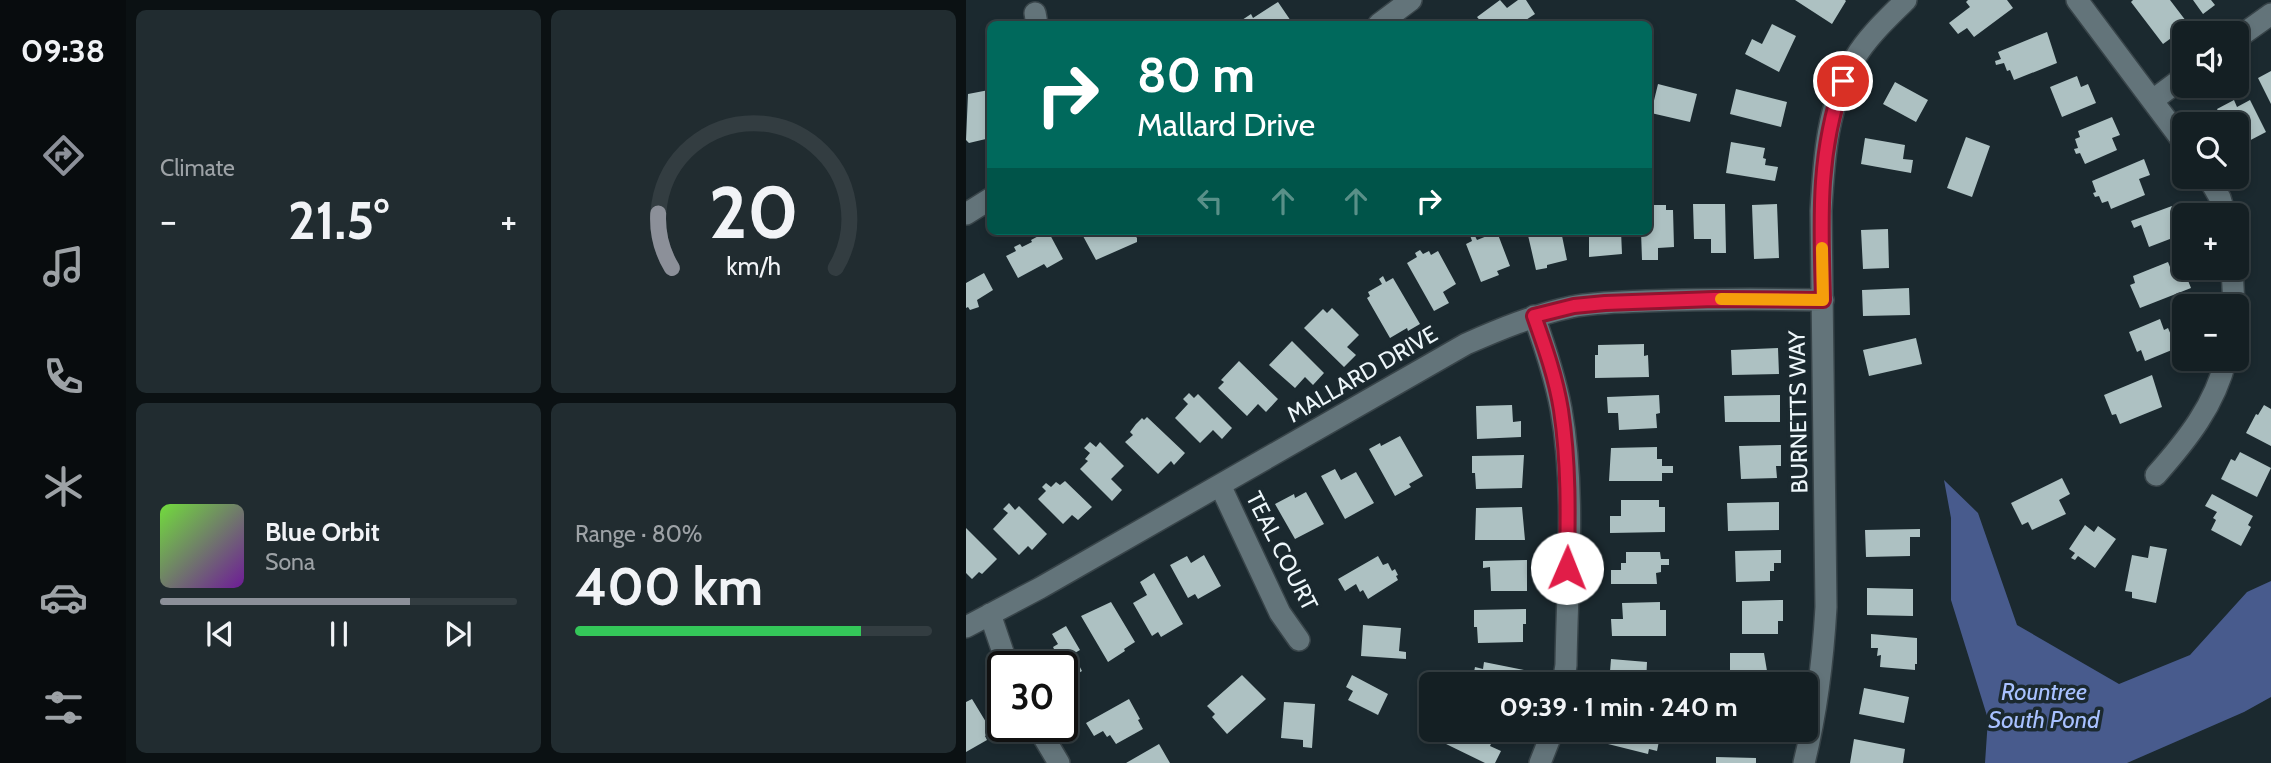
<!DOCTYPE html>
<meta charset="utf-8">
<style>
body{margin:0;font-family:Cabin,sans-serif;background:#212c30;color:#f1f3f6;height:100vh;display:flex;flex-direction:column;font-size:26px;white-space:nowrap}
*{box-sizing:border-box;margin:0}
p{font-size:23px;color:#9da2a6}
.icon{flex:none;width:38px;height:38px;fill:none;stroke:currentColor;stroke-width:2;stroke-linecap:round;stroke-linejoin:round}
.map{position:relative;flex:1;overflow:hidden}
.drawer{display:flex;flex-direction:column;gap:10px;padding:10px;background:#0b1113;width:840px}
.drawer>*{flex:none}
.top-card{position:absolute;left:21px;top:21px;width:665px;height:214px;border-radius:10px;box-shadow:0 4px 10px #0003,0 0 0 2px #333d41;background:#00695c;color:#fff;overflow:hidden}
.tools{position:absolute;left:1206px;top:21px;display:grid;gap:14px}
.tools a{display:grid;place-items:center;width:77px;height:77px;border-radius:10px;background:#141f23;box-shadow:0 4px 10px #0003,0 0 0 2px #333d41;font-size:35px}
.speed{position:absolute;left:21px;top:651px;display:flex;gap:14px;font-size:35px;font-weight:700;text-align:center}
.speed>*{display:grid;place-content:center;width:91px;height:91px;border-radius:50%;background:#141f23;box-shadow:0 4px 10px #0003,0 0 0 2px #333d41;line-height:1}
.speed .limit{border:4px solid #111;border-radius:10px;background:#fff;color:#111}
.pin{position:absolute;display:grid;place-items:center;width:60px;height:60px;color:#fff;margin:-30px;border:4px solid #fff;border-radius:50%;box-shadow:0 2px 7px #0007}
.me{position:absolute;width:77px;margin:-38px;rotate:1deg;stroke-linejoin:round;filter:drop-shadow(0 0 5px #0008)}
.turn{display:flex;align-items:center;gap:24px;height:147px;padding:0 35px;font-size:32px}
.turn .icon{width:91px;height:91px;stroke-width:2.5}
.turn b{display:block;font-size:49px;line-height:60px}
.lanes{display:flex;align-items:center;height:66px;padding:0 35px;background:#0003;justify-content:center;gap:35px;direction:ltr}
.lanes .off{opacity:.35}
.big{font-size:52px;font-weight:700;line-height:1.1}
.drawer .widget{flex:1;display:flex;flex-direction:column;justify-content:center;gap:10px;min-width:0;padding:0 24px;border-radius:10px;background:#212c30}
.drawer .dial{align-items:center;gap:0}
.dial svg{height:182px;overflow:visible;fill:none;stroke:#333d41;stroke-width:7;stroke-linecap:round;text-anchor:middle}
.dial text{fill:#f1f3f6;stroke:none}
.song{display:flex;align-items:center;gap:21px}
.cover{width:84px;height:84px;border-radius:10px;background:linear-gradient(135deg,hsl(100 70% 55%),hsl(280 70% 35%))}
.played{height:7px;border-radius:4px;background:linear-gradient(90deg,#8c9099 70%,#333d41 70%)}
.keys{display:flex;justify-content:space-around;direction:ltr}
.heat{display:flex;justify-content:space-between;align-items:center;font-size:38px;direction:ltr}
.charge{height:10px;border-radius:5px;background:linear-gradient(90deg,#34c759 80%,#333d41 0)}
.drawer .tiles{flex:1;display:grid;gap:10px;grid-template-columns:repeat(2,1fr)}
.trip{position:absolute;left:453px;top:672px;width:399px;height:70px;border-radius:10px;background:#141f23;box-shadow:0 4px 10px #0003,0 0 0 2px #333d41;font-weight:700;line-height:70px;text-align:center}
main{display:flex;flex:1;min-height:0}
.tab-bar{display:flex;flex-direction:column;width:126px;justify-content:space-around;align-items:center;background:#080c0e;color:#9da2a6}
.tab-bar .icon{width:49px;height:49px}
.tab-bar .active{color:#8c9099}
.tab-bar b{font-size:32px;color:#f1f3f6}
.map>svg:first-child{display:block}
.water{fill:#485b8d}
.building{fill:#adc1c2}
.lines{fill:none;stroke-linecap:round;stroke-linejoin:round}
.minor-casing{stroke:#384449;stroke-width:24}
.minor{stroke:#63747a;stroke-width:21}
.route-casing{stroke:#92132f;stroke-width:18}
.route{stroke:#e11d48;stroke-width:12}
.slow{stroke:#f59e0b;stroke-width:12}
.labels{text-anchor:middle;stroke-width:7;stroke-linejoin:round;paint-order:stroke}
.street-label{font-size:23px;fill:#edf6fa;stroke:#1b292f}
.water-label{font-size:24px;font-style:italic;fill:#a8c1ff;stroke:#1b292f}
</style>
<main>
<nav class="tab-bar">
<b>09:38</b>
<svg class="icon active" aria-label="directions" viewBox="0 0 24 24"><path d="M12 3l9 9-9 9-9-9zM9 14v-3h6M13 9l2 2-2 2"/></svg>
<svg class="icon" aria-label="music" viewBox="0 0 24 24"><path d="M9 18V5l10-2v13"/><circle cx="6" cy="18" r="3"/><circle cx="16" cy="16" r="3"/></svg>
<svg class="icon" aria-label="phone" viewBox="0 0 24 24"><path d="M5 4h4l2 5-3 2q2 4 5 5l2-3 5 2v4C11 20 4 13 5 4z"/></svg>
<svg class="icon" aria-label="climate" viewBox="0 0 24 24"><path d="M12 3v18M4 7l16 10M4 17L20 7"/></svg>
<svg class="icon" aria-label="car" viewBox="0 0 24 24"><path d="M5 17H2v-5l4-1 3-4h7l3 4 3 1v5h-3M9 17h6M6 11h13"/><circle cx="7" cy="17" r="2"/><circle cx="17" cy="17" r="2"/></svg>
<svg class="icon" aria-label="filters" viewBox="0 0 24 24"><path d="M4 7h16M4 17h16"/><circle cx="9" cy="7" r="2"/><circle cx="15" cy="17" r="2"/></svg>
</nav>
<section class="drawer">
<div class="tiles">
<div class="widget"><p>Climate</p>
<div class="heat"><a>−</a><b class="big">21.5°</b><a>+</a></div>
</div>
<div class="widget dial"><svg viewBox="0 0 100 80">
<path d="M14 69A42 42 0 1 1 86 69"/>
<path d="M14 69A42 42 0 0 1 8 45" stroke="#8c9099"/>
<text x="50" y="56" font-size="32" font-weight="700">20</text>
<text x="50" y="72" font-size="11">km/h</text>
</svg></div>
<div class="widget">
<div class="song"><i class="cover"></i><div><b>Blue Orbit</b><p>Sona</p></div></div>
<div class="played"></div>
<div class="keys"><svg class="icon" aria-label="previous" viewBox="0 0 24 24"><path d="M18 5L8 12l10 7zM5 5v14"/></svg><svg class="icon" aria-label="pause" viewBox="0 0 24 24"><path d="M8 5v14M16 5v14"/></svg><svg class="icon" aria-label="next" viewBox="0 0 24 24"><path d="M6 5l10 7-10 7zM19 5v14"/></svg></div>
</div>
<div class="widget"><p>Range · 80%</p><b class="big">400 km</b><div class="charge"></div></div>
</div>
</section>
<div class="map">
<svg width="1305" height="763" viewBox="0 0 1305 763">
<rect width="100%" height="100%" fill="#1b292f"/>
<path class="water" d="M978 480 1012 513 1051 625 1153 684 1224 655 1281 592 1305 581V697L1278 712 1161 763H1019L1022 719 985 600V518Z"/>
<path class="building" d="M534 0 541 8 552 0H560L569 14 554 24H517L511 17Z
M829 0H879L880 1 866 24Z
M1002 0H1041L1047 8 1008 37 1001 28 992 34 983 23 1004 7 1000 2Z
M1167 0H1204L1220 21 1205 33 1208 36 1197 44 1165 2Z
M1227 0H1245L1249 5 1237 14Z
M312 2 327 24H270L285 14 287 18Z
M806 24 830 36 813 72 779 54 786 39 796 44Z
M1081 32 1091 63 1048 80 1044 70 1041 71 1038 63 1030 65 1029 61 1035 59 1032 52Z
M1305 71V104L1292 78Z
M1111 76 1115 87 1122 84 1130 103 1096 117 1084 87Z
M929 82 962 100 950 122 917 104Z
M692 84 731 94 724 122 685 113Z
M770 89 821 102 815 127 764 114Z
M23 90 24 138 3 143 0 140 2 94Z
M1268 100 1271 107 1284 100 1300 132 1277 144 1275 139 1270 142V124H1259L1251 109Z
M1146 117 1154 135 1146 138 1151 150 1119 164 1114 153 1110 154 1108 149 1112 148 1109 139 1114 137 1112 131Z
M1000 137 1024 146 1006 197 981 188Z
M899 138 939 145 937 159 947 160 945 173 895 164Z
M765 142 799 148 797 158 800 159 799 165 812 167 809 181 760 173Z
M1178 159 1184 175 1173 179 1179 195 1145 209 1142 201 1136 203 1133 196 1129 197 1127 193 1130 192 1126 181Z
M727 204H759L760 253H745V239H728Z
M811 204 813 258 788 259 786 205Z
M682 205H700V210H707L708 247 692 248V260H676L675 231H682Z
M1206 206 1217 234 1183 247 1175 225 1168 228 1165 221Z
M922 229 923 268 897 269 895 230Z
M82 231 97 259 81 268 78 264 52 278 40 256 50 251 48 247 54 244 56 247 66 242 65 240Z
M127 231H165L171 238V242L130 260 117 236Z
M561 231H595L601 260 581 265V268L570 270Z
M623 231H655L656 254 623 257Z
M531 232 544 266 531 271 533 275 515 282 500 244 506 241 504 235 508 234 511 240Z
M454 250 457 254 463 251 465 255 472 251 490 284 477 292 483 303 468 311 441 263 451 257 449 253Z
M1202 262 1208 277 1219 273 1225 288 1174 308 1164 285 1169 283 1167 276Z
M18 273 27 290 11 300 13 307 4 310 2 307 0 308V283Z
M417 276 420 282 427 278 454 324 442 331 441 328 424 338 401 298 404 296 402 292 416 284 413 279Z
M943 288 944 315 897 316 896 290Z
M366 308 393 335 381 347 390 355 378 367 338 328 357 309 361 313Z
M1194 319 1198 330 1202 328 1205 335 1216 331 1218 345 1179 361 1175 350 1171 352 1163 332Z
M950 338 956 364 903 376 897 350Z
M326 341 358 373 347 385 339 377 329 388 303 365Z
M678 344V356L682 355 683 377 629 378V355H632V345Z
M812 348 813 374 766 375 765 350Z
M273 361 312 399 300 412 292 404 281 416 252 388 258 382 255 380Z
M1186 375 1196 407 1154 424 1150 414 1146 415 1138 395Z
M223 393 228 398 232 394 266 428 256 439 247 430 234 443 209 418 222 404 217 399Z
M693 395 694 413 690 414 691 428 653 430 652 413H642L641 397Z
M814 395V422H759L758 396Z
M546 405 547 422 555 421V437L511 439 510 406Z
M1298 405 1305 409V446L1280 433 1290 414 1292 415Z
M181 417 219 453 208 465 205 461 192 474 159 442 167 435 164 432 170 424 176 418 178 420Z
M434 436 457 476 443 484 445 487 429 496 403 449 414 443 415 446Z
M124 442 130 447 134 442 158 466 145 479 156 490 146 501 114 469 122 461 119 459 124 453 118 448Z
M815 445V466H810L811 478 775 479 773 446Z
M691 447V459H696V466H707V473H696V481H643L645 448Z
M1274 452 1305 468 1291 497 1255 479 1265 459 1269 461Z
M558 455 556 488 510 489 509 473H506V456Z
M369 469 375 480 390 472 408 503 379 519 355 476Z
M1096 478 1104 494 1093 500 1100 514 1066 530 1062 522 1056 525 1045 503Z
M99 481 126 507 112 520 106 515 97 524 72 499 80 491 76 487 80 483 85 487 90 482 94 485Z
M340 492 358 524 329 539 309 504 328 494 329 498Z
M1246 494 1287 516 1282 525 1285 527 1275 546 1245 530 1250 520 1247 518 1251 512 1239 506Z
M655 500H693V507H699V532L644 533V516H655Z
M813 502V530L762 531 761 503Z
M43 503 49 510 53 506 81 534 66 550 62 546 53 555 27 529 42 513 37 509Z
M556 507 559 540H509L510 508Z
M1119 525 1128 532 1132 526 1150 539 1129 568 1112 556 1109 560 1105 558 1109 553 1103 549Z
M0 528 31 559 16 574 13 572 6 579 0 573Z
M954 529V537H944V556L900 557 899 530Z
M1184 546 1201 549 1190 603 1166 598V592L1159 591 1166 555 1182 558Z
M815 550V563H808V571H804V581L770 582 769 551Z
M660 552H694L695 559H703V565H695V572L690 573 691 584H645V570H655V563H660Z
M238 555 255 586 232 599 229 594 222 598 204 565 221 556 225 563Z
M412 556 417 565 422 563 426 571 429 569 432 575 430 576 432 580 402 599 397 590 394 592 390 584 379 591 372 579Z
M561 560V591H525L524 567 517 568V561Z
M188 573 217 624 195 637 192 632 186 636 167 603 181 595 174 582Z
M901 588 947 589V616L901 615Z
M817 600V621H812V634H776V601Z
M145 602 169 642 158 649 159 651 142 662 115 616Z
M694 602V610H700V636H646L645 619H657L656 603Z
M560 609V624H557V642L512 643 511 627H508V610Z
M397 625 435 628 433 651 440 652V659L395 656Z
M100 626 114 650 107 654 116 671 96 683V667H88L81 656 89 651 87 647 92 644 86 634Z
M905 634 951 638V664H949V670L914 667 915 655 911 656 912 648H905Z
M764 653H798L801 671H810V684H764Z
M645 659 681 662 680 684H643Z
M518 662 558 670 556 684H514L516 674 508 672 509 667 517 669Z
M276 675 300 699 261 734 246 717 249 714 241 706Z
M386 675 422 694 412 715 382 700 387 691 380 687Z
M898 688 943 697 938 723 893 714Z
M6 699 26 732 19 736 21 740 0 752V702Z
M163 699 174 719 172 720 177 729 150 744 144 735 141 737 137 731 128 736 120 723Z
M318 702 349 704 346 748 337 747V740L315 738Z
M484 730 531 731 524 746 535 751 529 763H519L478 743Z
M633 730H682L681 732 686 733 684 739 693 741 691 751 683 749 682 754 630 741Z
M756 730H801V737H756Z
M888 739 939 749 937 763H884Z
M193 744 204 763H160Z
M750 757 790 758V763H750Z"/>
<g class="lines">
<defs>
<path id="minor" d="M1111 0 1218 143
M69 13 71 24
M413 24 445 0
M1270 39 1305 14
M1187 100 1218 77
M1242 177 1254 198 1259 215
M0 214 24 199
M1266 268 1268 306
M568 316C579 347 589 377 595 409 610 493 601 581 600 665L597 684
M1190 475C1221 440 1249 405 1260 359
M254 485 314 613 333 640
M24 614 42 667
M0 627 74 588 500 344C534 329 568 315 605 307 629 302 656 302 680 301 739 299 798 299 857 300
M71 726 93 763
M574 763 587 730
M838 763C851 711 857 660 860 607L855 211C858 157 861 105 889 58 902 36 922 18 940 0"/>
</defs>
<use href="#minor" class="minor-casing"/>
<use href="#minor" class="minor"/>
</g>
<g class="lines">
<defs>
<path id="route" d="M601 568C602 515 603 463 595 410 590 378 579 347 568 316L608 306 639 303 748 299 857 300C855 222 851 156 877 81"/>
</defs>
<use href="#route" class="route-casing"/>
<use href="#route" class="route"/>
<path class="slow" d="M755 299 857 300 856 248"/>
</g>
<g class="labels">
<g class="street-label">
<text transform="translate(396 374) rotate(-30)" y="8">MALLARD DRIVE</text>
<text transform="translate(832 412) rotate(-91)" y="8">BURNETTS WAY</text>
<text transform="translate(316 551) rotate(63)" y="8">TEAL COURT</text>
</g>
<g class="water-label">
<text x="1078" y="700">Rountree<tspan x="1078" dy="28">South Pond</tspan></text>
</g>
</g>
</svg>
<div class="tools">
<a><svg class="icon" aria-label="sound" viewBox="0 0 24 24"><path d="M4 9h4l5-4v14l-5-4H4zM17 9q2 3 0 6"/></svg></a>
<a><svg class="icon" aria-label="search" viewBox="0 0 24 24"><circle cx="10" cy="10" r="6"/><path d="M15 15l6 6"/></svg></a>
<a>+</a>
<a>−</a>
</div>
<div class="speed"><div class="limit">30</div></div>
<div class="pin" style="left:877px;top:81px;background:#d93025"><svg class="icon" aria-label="arrive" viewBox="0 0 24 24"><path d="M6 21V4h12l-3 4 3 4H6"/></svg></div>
<svg class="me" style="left:601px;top:568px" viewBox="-20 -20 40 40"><circle r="19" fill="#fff"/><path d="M0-13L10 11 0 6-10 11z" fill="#e11d48"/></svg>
<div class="trip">09:39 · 1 min · 240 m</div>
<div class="top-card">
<div class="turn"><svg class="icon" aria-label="right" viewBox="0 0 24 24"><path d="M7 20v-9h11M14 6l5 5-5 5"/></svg><div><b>80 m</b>Mallard Drive</div></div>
<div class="lanes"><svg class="icon off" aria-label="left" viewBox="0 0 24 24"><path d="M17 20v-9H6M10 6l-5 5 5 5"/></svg><svg class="icon off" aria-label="ahead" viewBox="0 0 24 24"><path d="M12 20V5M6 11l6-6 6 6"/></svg><svg class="icon off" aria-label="ahead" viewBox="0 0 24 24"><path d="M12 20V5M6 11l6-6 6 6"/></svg><svg class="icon" aria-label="right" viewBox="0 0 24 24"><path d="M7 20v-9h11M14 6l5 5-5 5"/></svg></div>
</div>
</div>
</main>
